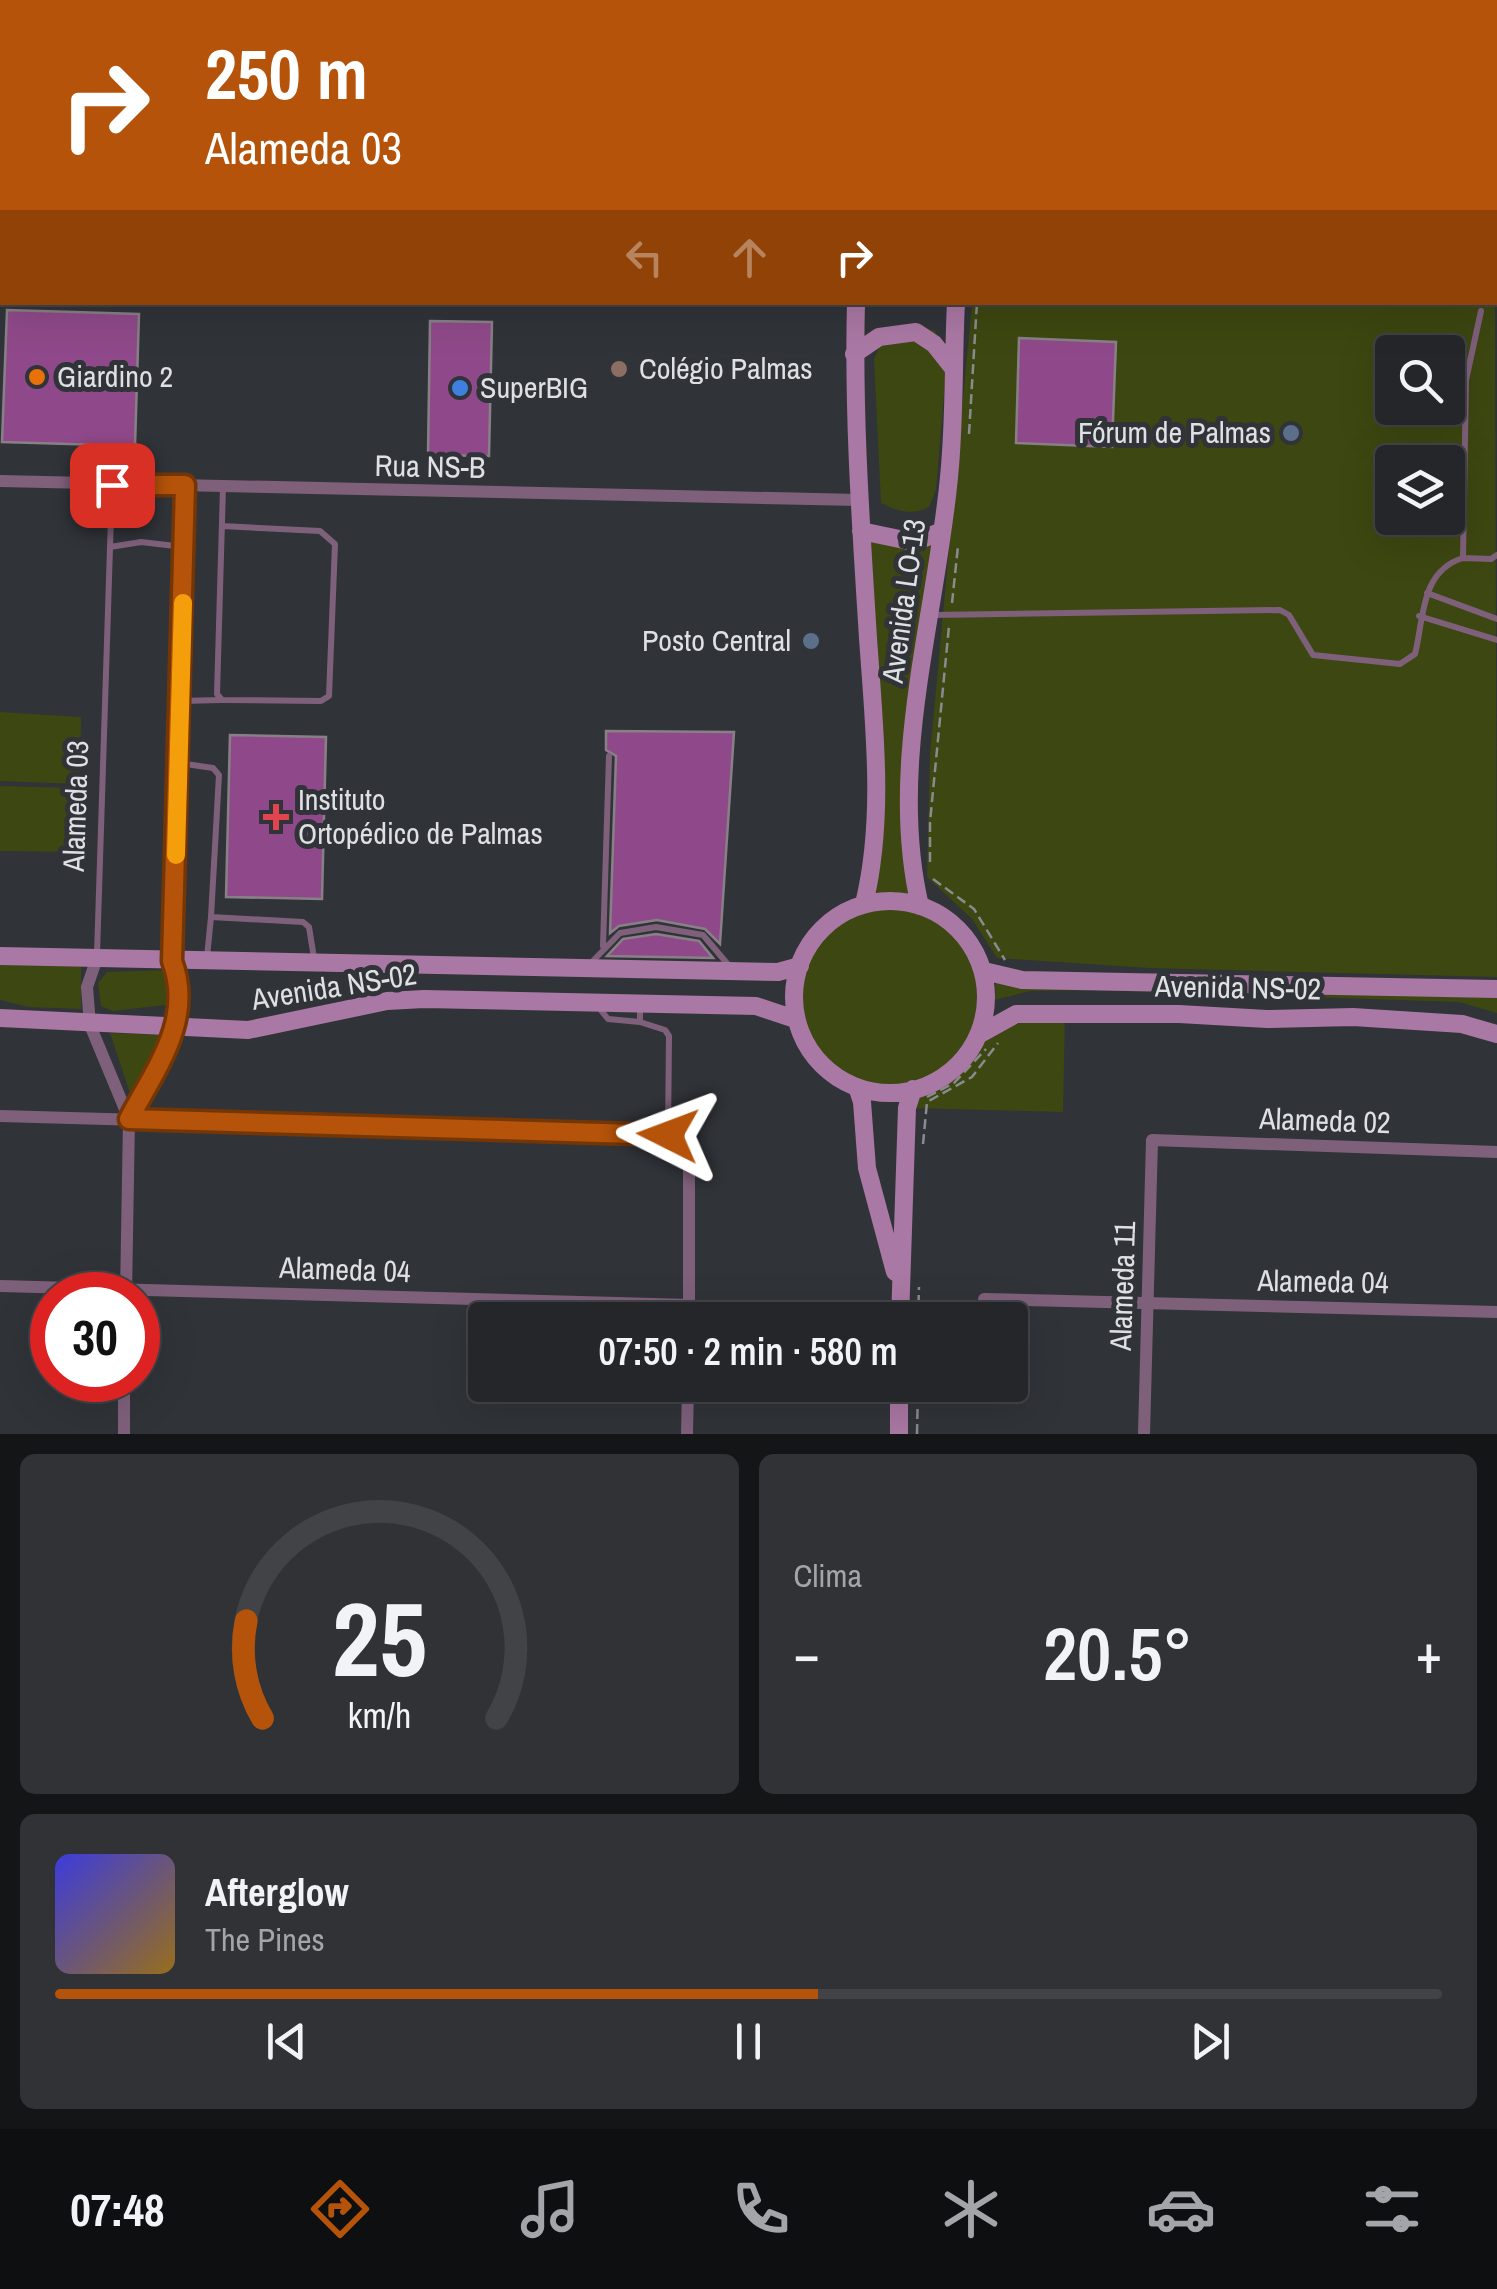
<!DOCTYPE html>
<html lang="pt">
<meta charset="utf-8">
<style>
body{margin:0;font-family:"Archivo Narrow",sans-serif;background:#303236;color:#f1f3f6;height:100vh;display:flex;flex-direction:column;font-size:38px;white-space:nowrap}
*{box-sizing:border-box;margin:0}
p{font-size:32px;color:#a3a5a8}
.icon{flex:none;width:55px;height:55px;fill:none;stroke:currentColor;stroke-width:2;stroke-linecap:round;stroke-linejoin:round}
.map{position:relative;height:1434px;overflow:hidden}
.details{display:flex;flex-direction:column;gap:20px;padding:20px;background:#141517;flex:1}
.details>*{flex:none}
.banner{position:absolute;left:0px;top:0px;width:1498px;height:305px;box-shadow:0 10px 40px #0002,0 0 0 2px #414347;background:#b45309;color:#fff;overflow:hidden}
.buttons{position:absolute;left:1375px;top:335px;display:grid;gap:20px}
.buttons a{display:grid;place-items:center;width:90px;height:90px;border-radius:10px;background:#24262a;box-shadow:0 10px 40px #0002,0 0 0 2px #414347;font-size:50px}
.speed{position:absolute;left:30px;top:1272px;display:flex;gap:20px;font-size:50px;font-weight:700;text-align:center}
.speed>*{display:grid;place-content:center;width:130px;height:130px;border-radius:50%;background:#24262a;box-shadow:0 10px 40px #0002,0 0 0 2px #414347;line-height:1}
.speed .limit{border:15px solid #d22;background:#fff;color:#111}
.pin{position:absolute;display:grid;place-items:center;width:85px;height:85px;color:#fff;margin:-42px;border-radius:20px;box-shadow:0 5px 15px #0006}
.me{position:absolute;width:110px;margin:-55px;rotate:273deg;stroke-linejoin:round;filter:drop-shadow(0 0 8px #0008)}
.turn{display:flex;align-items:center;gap:35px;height:210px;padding:0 40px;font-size:45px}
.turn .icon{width:130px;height:130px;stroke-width:2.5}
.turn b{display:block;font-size:70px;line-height:85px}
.lanes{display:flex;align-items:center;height:95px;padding:0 40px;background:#0003;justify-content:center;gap:50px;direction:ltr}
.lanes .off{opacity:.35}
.big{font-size:75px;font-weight:600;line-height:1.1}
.details .widget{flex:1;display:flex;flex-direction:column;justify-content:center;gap:15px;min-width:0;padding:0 35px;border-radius:15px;background:#303236}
.details .dial{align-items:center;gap:0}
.dial svg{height:260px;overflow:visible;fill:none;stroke:#414347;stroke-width:7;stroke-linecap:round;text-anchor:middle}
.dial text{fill:#f1f3f6;stroke:none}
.song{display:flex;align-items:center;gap:30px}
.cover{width:120px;height:120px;border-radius:15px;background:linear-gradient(135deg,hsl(240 70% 55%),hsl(40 70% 35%))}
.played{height:10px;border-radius:5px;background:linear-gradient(90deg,#b45309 55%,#414347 55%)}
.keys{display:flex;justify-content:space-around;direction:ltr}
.heat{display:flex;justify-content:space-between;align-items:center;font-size:55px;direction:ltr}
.details .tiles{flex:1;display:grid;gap:20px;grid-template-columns:1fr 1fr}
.widget:last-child{grid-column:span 2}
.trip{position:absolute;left:468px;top:1302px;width:560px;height:100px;border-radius:10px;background:#24262a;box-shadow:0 10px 40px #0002,0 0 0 2px #414347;font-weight:600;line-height:100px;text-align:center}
.dock{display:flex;height:160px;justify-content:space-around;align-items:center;background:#0e0f11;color:#a3a5a8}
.dock .icon{width:70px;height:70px}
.dock .on{color:#b45309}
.dock b{font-size:45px;color:#f1f3f6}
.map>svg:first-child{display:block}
.green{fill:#3d4711;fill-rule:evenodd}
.building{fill:#8f498a;stroke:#878186;stroke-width:2.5}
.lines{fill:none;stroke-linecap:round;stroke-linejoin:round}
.path{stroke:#898b8f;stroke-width:2.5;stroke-dasharray:10 5;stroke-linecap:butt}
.lane{stroke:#7f607b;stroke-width:6}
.street{stroke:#7f607b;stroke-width:12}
.secondary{stroke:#aa78a4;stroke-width:18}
.primary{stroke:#cb8bc3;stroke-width:20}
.route-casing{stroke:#753606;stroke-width:25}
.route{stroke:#b45309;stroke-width:18}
.slow{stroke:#f59e0b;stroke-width:18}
.education-dot{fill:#8d6e63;stroke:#303338;stroke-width:4}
.food-dot{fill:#e8710a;stroke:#303338;stroke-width:4}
.shop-dot{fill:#3f7fe0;stroke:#303338;stroke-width:4}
.service-dot{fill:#5c6f8a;stroke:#303338;stroke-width:4}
.health-dot{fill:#e0444e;stroke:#303338;stroke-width:4}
.labels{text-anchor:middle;stroke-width:10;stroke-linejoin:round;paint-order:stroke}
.poi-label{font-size:30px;fill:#dee0e3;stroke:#303338;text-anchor:start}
.street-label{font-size:30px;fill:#dee0e3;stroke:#303338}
</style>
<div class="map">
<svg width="1497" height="1434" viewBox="0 0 1497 1434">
<rect width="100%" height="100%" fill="#303338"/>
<path class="green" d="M1495 285 1497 977 1149 968 997 958 972 919 927 877 930 754 972 303 1495 302ZM1392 352H1448V408H1392ZM1392 462H1448V518H1392Z
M917 326 935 331 947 359 936 490 929 507C912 516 897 511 881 503L874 359 883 339Z
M861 531 900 541 931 533 932 615 907 763 920 906C984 947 984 959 982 1032L1000 1021 1065 1015 1063 1112 907 1108 912 1089C786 1103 754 958 864 904L874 835Z
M0 712 81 717 80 784 0 781Z
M0 786 77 788 75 852 0 851Z
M0 963 81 966V1009L28 1007 0 1000Z
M996 967 1042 977 1497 992V1013L1459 1002 1093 990 1030 991 995 1000Z
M170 970 175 985 174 1004 113 1011 101 1006 98 983 107 972Z
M110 1033 163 1035 132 1099Z"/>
<path class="building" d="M7 310 139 314 135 446 2 442Z
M430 321 492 322 489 456 428 455Z
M1019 338 1116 342 1112 447 1016 443Z
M606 731 734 732 720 944 705 929 657 920 619 926 610 933 616 756 606 750Z
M230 735 326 737 322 899 226 897Z
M656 934 699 941 713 958 607 956 623 939Z"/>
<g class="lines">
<path class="path" d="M1021 2V0
M969 434 977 302
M952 603 958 546
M930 862V822L949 626
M933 879 974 909 1005 960
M927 1097 954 1083 986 1049
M923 1144 927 1102 972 1077 998 1043
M918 1320 919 1287
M917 1434 918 1385"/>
<path class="lane" d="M1481 311 1466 380 1463 558 1491 559 1497 555
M222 526 320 531 335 544 329 696 321 701 222 700 217 694 223 487
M110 547 141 542 184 547
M1427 593 1497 619
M932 615 1280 610 1289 615 1313 655 1400 664 1415 654C1424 619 1420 571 1463 558
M1419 616 1497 640
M181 701 221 700
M179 763 213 768 219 775 211 917
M603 946 609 756
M97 954 112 485
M207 957 211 917 303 922 309 927 314 958
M173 960 185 487
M590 964 620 933 656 927 703 935 731 968
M596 1004 608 1019 640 1022
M640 1006V1022L665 1030 669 1036 668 1134"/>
<path class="street" d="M0 481 858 500
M97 958 87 987 90 1025 129 1119 126 1295
M0 1116 668 1135 683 1140 689 1149V1320
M129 1119C156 1068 194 1020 173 961
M0 1286 689 1305
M984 1299 1497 1312
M705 1385 769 1390 780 1385
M124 1434V1380
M687 1434 688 1385
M1144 1434 1152 1140 1497 1152"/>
<path class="secondary" d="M871 2V0
M963 2V0
M856 302C853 415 861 526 868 638 874 726 885 818 864 904
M854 354 879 337 916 332 934 344 953 368
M861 531 914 542 940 532
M794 997a96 96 0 1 1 192 0a96 96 0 1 1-192 0Z
M920 906C887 766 936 617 949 477 955 419 953 360 956 302
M0 956 778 972 800 966
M984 971 1022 980 1497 989
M0 1018 248 1030 387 1001 424 999 756 1006 795 1019
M982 1033 1016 1014H1179L1267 1019 1353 1017 1462 1024 1497 1034
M857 1087 862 1102 867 1168 895 1272
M900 1320 907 1108 913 1089
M899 1434V1385"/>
<path class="primary" d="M0 98H2
M1495 135 1497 136
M0 228 2 229
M1495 267H1497"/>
</g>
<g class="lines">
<defs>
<path id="route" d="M112 485H185L172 961C194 1020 156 1068 129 1119L668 1135"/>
</defs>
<use href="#route" class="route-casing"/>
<use href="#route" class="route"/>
<path class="slow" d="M176 855 183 603"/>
</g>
<circle class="education-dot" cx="619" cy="369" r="10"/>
<circle class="food-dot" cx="37" cy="377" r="10"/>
<circle class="shop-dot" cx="460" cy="388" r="10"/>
<g class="service-dot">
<circle cx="1291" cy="433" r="10"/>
<circle cx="811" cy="641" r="10"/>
</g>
<path class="health-dot" d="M271 802h10v10h10v10h-10v10h-10v-10h-10v-10h10z"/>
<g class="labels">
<g class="poi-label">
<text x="639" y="379">Colégio Palmas</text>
<text x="57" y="387">Giardino 2</text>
<text x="480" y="398">SuperBIG</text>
<text x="1271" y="443" text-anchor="end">Fórum de Palmas</text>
<text x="791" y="651" text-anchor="end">Posto Central</text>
<text x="298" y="810">Instituto<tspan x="298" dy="34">Ortopédico de Palmas</tspan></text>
</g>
<g class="street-label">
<text transform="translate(430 467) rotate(1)" y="10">Rua NS-B</text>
<text transform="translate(904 601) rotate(-82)" y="10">Avenida LO-13</text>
<text transform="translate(76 806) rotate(-88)" y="10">Alameda 03</text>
<text transform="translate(334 987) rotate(-9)" y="10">Avenida NS-02</text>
<text transform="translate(1238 988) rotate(1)" y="10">Avenida NS-02</text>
<text transform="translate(1325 1121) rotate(2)" y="10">Alameda 02</text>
<text transform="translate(345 1270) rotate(2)" y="10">Alameda 04</text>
<text transform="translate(1323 1282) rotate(1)" y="10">Alameda 04</text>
<text transform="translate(1123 1286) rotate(-88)" y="10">Alameda 11</text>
</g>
</g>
</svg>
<div class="buttons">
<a><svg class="icon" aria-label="search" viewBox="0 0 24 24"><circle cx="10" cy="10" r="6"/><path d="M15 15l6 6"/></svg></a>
<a><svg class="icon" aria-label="layers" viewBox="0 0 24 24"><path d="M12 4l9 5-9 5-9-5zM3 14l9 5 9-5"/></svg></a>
</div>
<div class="speed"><div class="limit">30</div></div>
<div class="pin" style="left:112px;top:485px;background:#d93025"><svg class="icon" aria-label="arrive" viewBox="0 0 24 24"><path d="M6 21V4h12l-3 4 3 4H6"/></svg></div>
<svg class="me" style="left:668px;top:1135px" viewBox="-20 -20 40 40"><path d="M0-17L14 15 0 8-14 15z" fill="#b45309" stroke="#fff" stroke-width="4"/></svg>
<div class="trip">07:50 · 2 min · 580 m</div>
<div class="banner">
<div class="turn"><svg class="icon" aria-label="right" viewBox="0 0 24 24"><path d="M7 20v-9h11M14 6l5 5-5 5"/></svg><div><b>250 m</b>Alameda 03</div></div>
<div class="lanes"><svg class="icon off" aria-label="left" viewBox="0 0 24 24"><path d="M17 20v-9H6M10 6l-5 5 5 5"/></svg><svg class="icon off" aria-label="ahead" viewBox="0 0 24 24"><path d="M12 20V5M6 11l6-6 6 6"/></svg><svg class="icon" aria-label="right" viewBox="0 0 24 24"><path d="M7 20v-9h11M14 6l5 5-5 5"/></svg></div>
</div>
</div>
<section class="details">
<div class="tiles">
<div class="widget dial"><svg viewBox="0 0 100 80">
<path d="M14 69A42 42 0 1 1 86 69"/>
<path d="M14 69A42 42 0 0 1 9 39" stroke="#b45309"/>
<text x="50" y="56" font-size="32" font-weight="700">25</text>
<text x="50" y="72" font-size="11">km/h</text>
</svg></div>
<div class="widget"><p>Clima</p>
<div class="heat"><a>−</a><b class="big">20.5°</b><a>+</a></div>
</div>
<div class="widget">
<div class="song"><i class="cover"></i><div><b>Afterglow</b><p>The Pines</p></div></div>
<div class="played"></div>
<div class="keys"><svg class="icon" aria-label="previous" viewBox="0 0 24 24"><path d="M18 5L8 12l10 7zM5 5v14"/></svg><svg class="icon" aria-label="pause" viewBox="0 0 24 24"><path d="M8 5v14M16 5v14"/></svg><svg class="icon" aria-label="next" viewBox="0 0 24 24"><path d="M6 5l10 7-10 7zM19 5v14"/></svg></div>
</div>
</div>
</section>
<nav class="dock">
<b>07:48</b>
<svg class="icon on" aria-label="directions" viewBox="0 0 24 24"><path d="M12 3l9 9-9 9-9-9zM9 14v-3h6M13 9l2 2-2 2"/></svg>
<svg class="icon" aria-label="music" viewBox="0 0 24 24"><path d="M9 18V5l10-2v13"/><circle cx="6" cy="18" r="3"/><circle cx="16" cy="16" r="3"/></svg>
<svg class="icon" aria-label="phone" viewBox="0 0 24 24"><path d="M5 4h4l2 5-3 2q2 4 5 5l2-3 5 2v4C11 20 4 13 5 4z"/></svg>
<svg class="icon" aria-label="climate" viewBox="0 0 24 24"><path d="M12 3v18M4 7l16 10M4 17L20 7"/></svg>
<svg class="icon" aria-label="car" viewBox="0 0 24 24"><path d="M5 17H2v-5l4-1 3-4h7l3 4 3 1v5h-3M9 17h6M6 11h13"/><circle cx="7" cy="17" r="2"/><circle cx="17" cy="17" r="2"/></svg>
<svg class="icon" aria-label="filters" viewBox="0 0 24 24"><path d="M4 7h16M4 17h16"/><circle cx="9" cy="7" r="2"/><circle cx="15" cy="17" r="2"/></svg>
</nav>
